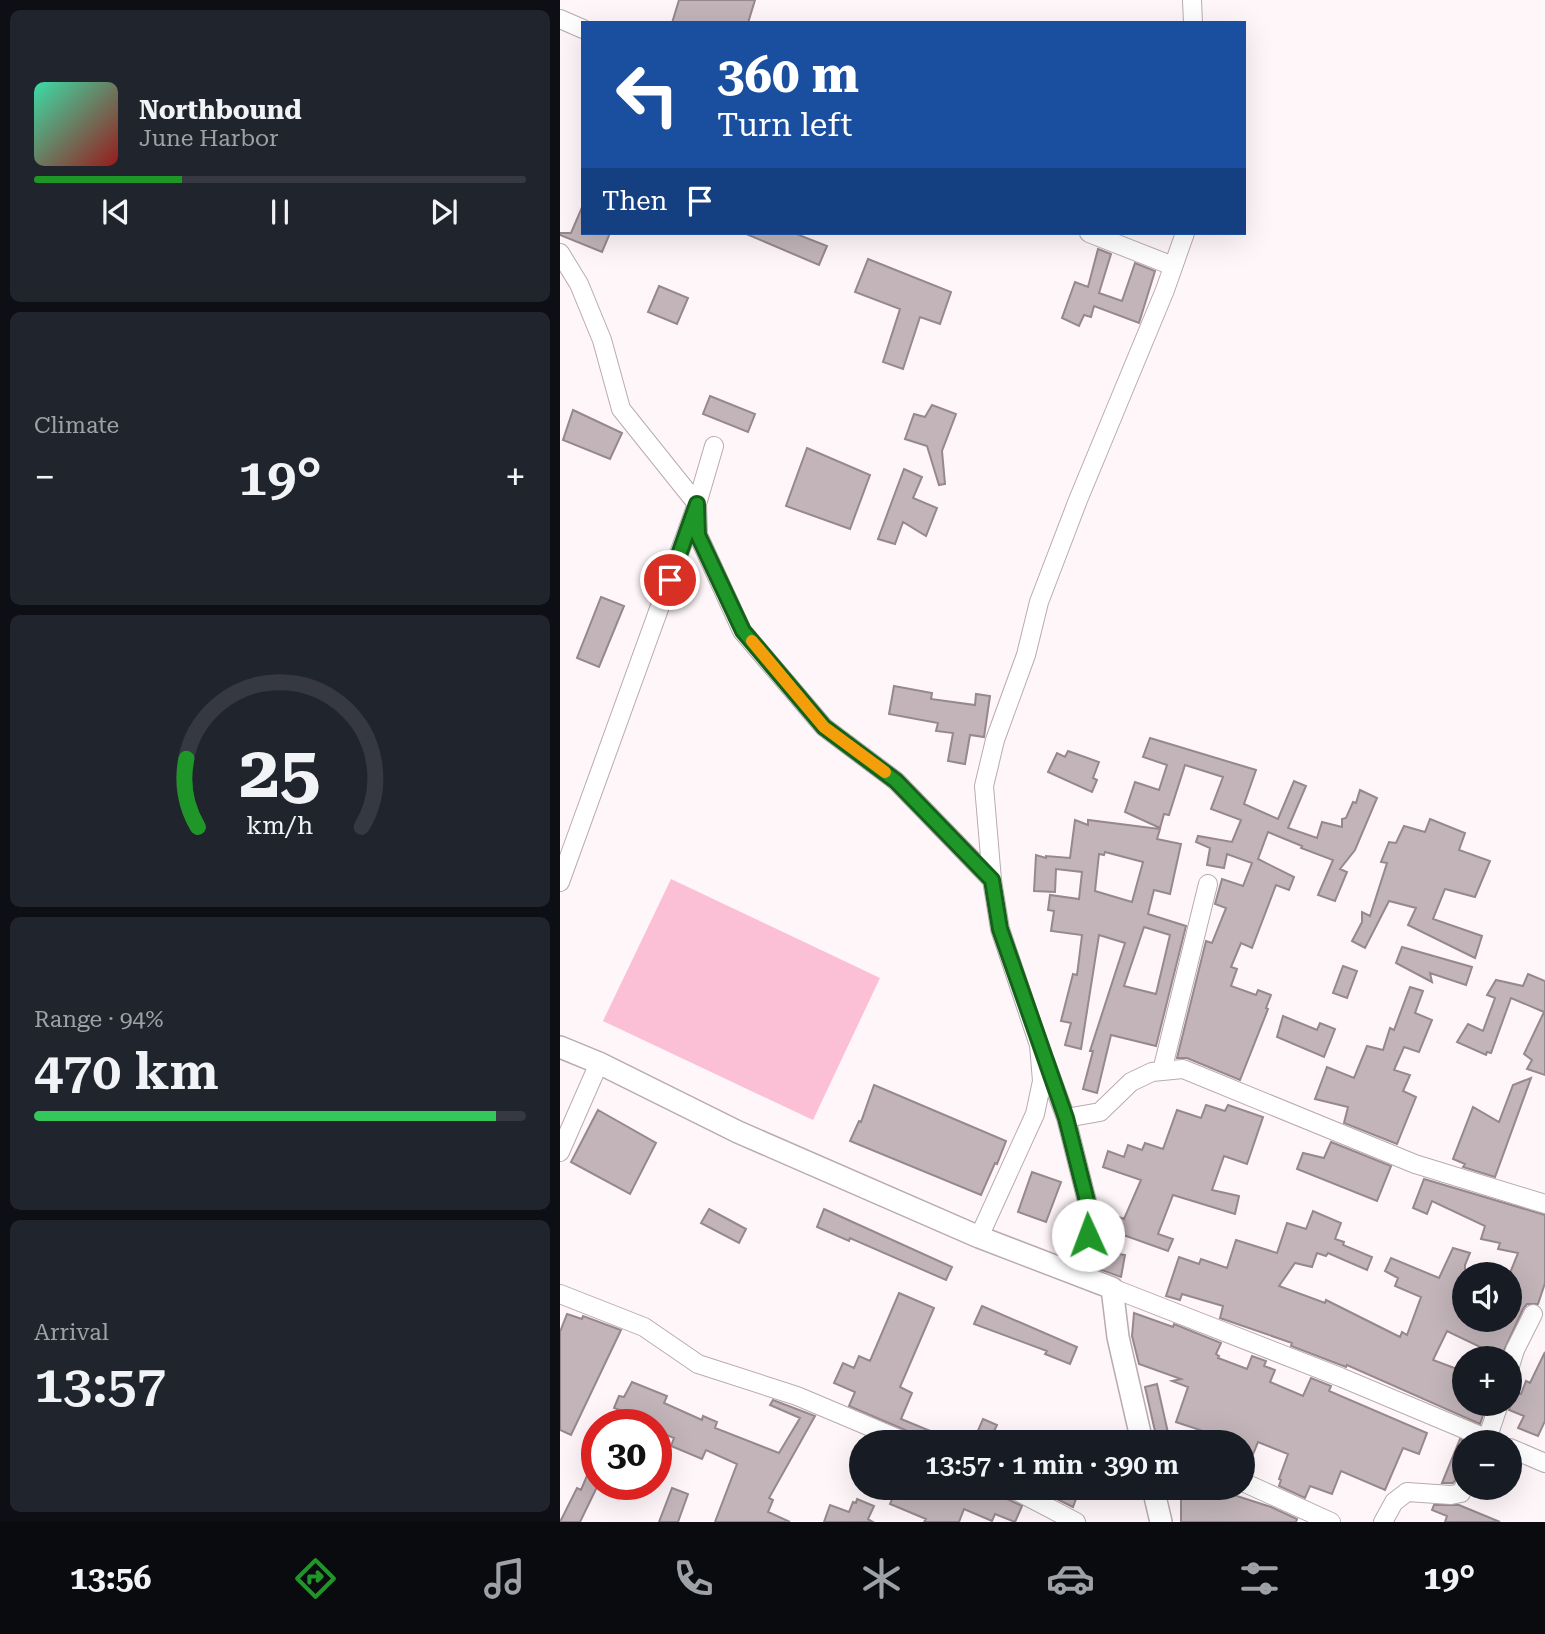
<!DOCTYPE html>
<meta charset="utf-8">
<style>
body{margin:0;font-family:"Roboto Serif",serif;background:#20242c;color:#f1f3f6;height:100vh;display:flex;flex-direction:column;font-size:26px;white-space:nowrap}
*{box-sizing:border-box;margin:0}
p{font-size:23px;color:#9ea1a6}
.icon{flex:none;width:38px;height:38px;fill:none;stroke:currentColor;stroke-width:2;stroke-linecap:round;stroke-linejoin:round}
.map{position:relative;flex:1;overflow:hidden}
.details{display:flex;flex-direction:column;gap:10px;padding:10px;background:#0d0f14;width:560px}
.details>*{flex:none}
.top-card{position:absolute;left:21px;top:21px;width:665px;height:214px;border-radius:0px;box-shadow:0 7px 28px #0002;background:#1a4fa0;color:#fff;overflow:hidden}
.controls{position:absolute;left:892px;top:1262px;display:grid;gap:14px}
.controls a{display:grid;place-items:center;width:70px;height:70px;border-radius:50%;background:#171b24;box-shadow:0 7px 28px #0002;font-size:35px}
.speed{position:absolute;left:21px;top:1409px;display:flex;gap:14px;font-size:35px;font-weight:700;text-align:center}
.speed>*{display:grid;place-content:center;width:91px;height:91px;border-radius:50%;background:#171b24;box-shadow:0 7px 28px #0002;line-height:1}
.speed .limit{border:10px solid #d22;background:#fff;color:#111}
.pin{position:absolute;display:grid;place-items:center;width:60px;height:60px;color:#fff;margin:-30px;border:4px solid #fff;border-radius:50%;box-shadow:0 2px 7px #0007}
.me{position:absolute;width:77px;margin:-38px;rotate:358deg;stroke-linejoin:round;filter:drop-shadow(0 0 5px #0008)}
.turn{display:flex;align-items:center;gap:24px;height:147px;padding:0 21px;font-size:32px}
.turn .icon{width:91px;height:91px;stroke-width:2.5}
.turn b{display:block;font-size:49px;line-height:60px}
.then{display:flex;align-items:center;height:66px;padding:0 21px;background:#0003;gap:14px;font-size:26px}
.big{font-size:52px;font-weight:600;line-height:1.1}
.details .card{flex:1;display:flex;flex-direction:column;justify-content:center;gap:10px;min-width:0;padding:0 24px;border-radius:10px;background:#20242c}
.details .dial{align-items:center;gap:0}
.dial svg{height:182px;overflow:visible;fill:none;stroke:#363941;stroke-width:7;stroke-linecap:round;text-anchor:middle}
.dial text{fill:#f1f3f6;stroke:none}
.song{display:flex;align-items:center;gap:21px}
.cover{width:84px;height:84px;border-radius:10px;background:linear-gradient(135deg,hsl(160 70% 55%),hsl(0 70% 35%))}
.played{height:7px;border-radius:4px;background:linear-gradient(90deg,#1f9728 30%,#363941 30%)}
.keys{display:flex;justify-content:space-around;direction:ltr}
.heat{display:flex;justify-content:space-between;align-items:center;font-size:38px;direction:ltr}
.charge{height:10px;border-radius:5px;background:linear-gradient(90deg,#34c759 94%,#363941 0)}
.trip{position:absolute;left:289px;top:1430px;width:406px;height:70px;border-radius:35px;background:#171b24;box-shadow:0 7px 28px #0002;font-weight:600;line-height:70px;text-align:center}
.menu{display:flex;height:112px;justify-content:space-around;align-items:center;background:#090b0e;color:#9ea1a6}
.menu .icon{width:49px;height:49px}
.menu .current{color:#1f9728}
.menu b{font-size:32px;color:#f1f3f6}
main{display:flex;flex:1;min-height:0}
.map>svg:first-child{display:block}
.green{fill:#fbbfd6}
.building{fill:#c2b4b9;stroke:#96888d;stroke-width:2;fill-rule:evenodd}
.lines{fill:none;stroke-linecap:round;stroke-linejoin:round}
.minor-casing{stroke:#b9abb0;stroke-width:20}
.tertiary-casing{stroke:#b9abb0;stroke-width:24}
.minor{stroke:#fff;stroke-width:18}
.tertiary{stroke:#fff;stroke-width:21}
.route-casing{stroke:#14621a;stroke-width:18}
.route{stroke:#1f9728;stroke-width:12}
.slow{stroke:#f59e0b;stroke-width:12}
</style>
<main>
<section class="details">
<div class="card">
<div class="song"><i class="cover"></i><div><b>Northbound</b><p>June Harbor</p></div></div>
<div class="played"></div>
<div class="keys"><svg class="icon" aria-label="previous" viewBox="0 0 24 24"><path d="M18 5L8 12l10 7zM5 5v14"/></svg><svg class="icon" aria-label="pause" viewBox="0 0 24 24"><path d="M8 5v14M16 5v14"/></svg><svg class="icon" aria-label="next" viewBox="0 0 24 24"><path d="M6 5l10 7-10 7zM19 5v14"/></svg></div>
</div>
<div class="card"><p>Climate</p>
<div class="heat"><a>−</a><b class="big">19°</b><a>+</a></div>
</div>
<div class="card dial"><svg viewBox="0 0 100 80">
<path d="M14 69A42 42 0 1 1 86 69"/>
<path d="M14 69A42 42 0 0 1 9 39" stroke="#1f9728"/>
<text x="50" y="56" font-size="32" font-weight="700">25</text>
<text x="50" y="72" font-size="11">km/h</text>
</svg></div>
<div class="card"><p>Range · 94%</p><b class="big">470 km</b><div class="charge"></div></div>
<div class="card"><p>Arrival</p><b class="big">13:57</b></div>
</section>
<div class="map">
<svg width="985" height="1522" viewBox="0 0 985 1522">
<rect width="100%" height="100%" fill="#fff6f9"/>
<path class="green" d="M111 879 320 978 253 1120 43 1021Z"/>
<path class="building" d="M119 0H195L188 23H112Z
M23 205V233H50L42 252 0 235V233H11Z
M184 233H234L267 246 259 265Z
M538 249 551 254 539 293 562 301 575 263 595 271 579 323 534 306 531 317 524 315 519 326 502 318 515 282 528 287Z
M308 259 391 292 380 324 360 317 343 369 323 362 340 309 295 292Z
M99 286 128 298 117 324 88 312Z
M150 396 195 414 188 432 143 414Z
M372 405 396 414 382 451 385 484 379 485 367 446 345 439 354 414 365 417Z
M13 410 62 433 50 459 3 440Z
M247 448 310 475 290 529 226 506Z
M344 469 362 477 353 498 377 508 366 536 343 522 335 544 318 539Z
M41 597 64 606 39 667 17 658Z
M334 686 372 693 371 699 415 705 416 694 430 696 424 737 410 735 405 764 388 761 393 733 376 731 378 723 329 714Z
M590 738 696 770 684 804 718 819 734 781 746 786 728 828 757 838 762 822 782 827V819L786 818 793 802 796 803 800 790 817 798 795 850 780 869 787 872 775 901 758 895 773 860 741 848 742 846 708 832 698 859 734 877 729 890 716 885 692 948 681 943 671 967 677 969 671 986 696 995 698 990 711 995 706 1008 708 1009 680 1080 627 1058H617L646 941 652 943 666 908 655 904 662 879 683 886 692 863 667 854 664 868 647 865 650 848 636 842 638 836 672 842 681 820 651 809 663 777 625 765 609 815 604 814 600 828 565 812 575 782 599 790 607 765 583 757Z
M508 751 539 762 533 778 537 780 532 792 488 772 497 753 505 757Z
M870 819 905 833 899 850 930 861 915 897 885 889 873 919 922 936 915 958 848 925 856 908 829 901 805 948 792 941 802 922V912L810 916 827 863 821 862 829 842 836 843 844 826 865 832Z
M515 820 528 825V820L600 829 597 839 621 844 610 894 594 890 588 914 626 926 596 1046 551 1035 537 1093 523 1089 533 1051H530L565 943 539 935 521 1049 505 1045 511 1023 501 1021 513 974 517 975 522 935 491 931 494 911 488 910 490 895 519 899 522 872 496 869 495 892 474 891 476 855 486 858V856L510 858ZM545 852 583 862 572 902 535 891 539 854 544 855ZM584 927 610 935 596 994 564 986Z
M842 947 912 967 906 985 870 973 872 982 836 963Z
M783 966 797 971 787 998 773 993Z
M968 974 985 981V1075L967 1069 972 1060 964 1054 984 1012 951 998 931 1053 927 1052 926 1055 897 1042 908 1024 923 1031 935 998 927 995 936 980 963 986Z
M850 987 863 991 855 1013 872 1020 859 1052 844 1047 834 1070 850 1075 843 1091 856 1097 837 1144 784 1123 788 1107 755 1099 767 1067 794 1078 807 1046 823 1050 830 1028 834 1030Z
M723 1016 757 1030 760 1023 775 1029 764 1057 717 1037Z
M971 1078 935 1177 903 1167 905 1164 893 1159 913 1107 939 1122 953 1085Z
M314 1085 446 1141 437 1164 435 1163 421 1195 290 1141 299 1121 301 1122Z
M646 1105 665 1111 668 1105 703 1117 687 1164 664 1156 652 1190 679 1196 675 1214 613 1195 598 1234 613 1239 608 1251 552 1231 559 1217 564 1219 581 1180 543 1167 548 1151 564 1157 568 1145 582 1150 585 1143 603 1149 617 1110 641 1118Z
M38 1110 96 1143 70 1194 11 1162Z
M771 1142 831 1166 817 1201 737 1169 743 1153 764 1158Z
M472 1172 501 1182 486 1222 458 1212Z
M864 1179 985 1215V1283L978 1304H967L963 1309 941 1357 887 1331 873 1360 905 1372V1404H927L920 1424 787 1365 786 1367 731 1346 732 1343 660 1318 663 1306 622 1294 620 1300 606 1296 619 1257 639 1264 641 1259 667 1268 676 1240 717 1253 727 1223 746 1229 753 1211 781 1223 775 1239 784 1242 783 1245 812 1257 807 1270 768 1253 766 1256 757 1253 752 1267 735 1263 719 1286 765 1303 766 1300 840 1337 842 1332 847 1335 861 1297 835 1286 838 1278 825 1271 831 1258 879 1278 893 1248 910 1253 905 1265V1320H950V1273L958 1253 938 1249 940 1243 921 1239 925 1226 872 1201 867 1214 853 1208Z
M149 1209 186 1229 179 1243 141 1223Z
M264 1209 392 1267 386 1280 290 1238 289 1241 257 1227Z
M542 1251 565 1255 561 1277 539 1269Z
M339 1293 374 1308 340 1387 352 1393 341 1419 397 1442 357 1441 350 1432 289 1406 295 1392 274 1383 283 1363 294 1368 299 1356 310 1361Z
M422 1306 517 1347 510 1364 485 1354 487 1351 414 1324Z
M574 1313 613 1327 614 1324 661 1343 656 1354 659 1356 658 1358 687 1369 692 1356 706 1361 704 1366 715 1370 710 1382 743 1396 751 1378 771 1386 769 1391 867 1433 859 1454 843 1448 825 1490 781 1471 772 1494 750 1486 745 1498 719 1486 721 1480 719 1479 728 1454 698 1442 686 1472H682V1442H638L643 1431 616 1422 628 1387 612 1381 621 1379 579 1364 572 1336Z
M7 1314 22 1319 23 1316 61 1330 11 1435 0 1430V1332Z
M985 1352V1421L978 1436 958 1428 964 1416 949 1410 955 1392 961 1394 966 1381 970 1383Z
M72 1382 107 1396 104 1403 142 1420 143 1416 157 1422 155 1428 219 1453 240 1418 210 1405 213 1400 255 1416 209 1498 213 1500 208 1512 230 1522H155L177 1464 146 1450 142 1459 111 1446 114 1438 97 1431 99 1427 96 1424 54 1408 59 1396 64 1397Z
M597 1384 609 1437 597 1440 585 1387Z
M423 1419 437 1425 429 1442H413Z
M900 1439 906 1442 905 1469 893 1483H882Z
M37 1452V1487L20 1522H0L17 1488 21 1490Z
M112 1488 128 1494 118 1522H99Z
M354 1488H440L445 1498 462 1506 455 1522 435 1514 432 1521 404 1509 399 1522H364L366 1519 330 1504 336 1490 350 1495Z
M475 1488H520L513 1507Z
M624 1488H644L654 1491 655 1489 711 1507 737 1519 736 1522H621V1497Z
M297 1499 314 1506 308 1519 313 1522H264L270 1505 289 1512 293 1502 296 1503Z
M874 1505H899L940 1522H885L887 1516 872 1510Z"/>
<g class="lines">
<defs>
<path id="minor" d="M632 0 633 23
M0 19 23 29
M529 233 613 266
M0 253 19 284 42 340 61 409 137 504 138 535 182 631 264 727 336 781 432 880
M0 882 137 504 154 446
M485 1061 506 1118 530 1213 528 1235 512 1272
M602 1071 648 884
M506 1118 540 1112 571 1082 592 1072 623 1069 855 1164 985 1204
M0 1152 39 1063
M419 1237 475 1114 482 1081 479 1045 440 929 432 880 424 786 435 740 466 655 479 602 518 500 605 290 625 233
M552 1288 780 1377 935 1442
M0 1294 84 1327 138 1364 237 1396 346 1442
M950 1366 955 1350 973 1314
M926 1442 939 1404
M950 1448 985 1463
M685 1483 771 1522
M451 1488 516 1522
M823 1522 834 1502 847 1492 891 1495 901 1493 905 1485"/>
<path id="tertiary" d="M0 1047 39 1063 178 1132 419 1237 552 1288 558 1337 582 1442
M593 1488 601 1522"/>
</defs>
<use href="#minor" class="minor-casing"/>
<use href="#tertiary" class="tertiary-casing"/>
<use href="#minor" class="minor"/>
<use href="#tertiary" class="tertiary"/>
</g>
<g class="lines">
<defs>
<path id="route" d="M110 580 137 504 138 535 183 631 264 727 336 781 432 880 440 929 506 1118 530 1213 528 1235"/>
</defs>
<use href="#route" class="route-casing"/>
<use href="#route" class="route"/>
<path class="slow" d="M192 641 264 727 325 772"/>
</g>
</svg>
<div class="controls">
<a><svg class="icon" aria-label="sound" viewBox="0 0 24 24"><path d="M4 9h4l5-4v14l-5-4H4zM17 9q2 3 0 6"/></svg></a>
<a>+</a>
<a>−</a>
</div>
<div class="speed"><div class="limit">30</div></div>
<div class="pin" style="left:110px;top:580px;background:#d93025"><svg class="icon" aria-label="arrive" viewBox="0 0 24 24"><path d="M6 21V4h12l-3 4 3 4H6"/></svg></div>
<svg class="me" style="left:528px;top:1235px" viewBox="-20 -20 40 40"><circle r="19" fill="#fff"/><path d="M0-13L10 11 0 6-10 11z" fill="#1f9728"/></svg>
<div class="trip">13:57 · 1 min · 390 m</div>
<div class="top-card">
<div class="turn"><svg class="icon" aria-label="left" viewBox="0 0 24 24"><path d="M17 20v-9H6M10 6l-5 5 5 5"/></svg><div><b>360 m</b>Turn left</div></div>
<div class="then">Then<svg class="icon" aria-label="arrive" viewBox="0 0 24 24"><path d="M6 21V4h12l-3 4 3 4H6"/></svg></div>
</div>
</div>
</main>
<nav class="menu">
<b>13:56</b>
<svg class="icon current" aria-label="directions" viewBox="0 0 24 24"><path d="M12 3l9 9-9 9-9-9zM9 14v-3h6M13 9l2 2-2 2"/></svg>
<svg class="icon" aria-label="music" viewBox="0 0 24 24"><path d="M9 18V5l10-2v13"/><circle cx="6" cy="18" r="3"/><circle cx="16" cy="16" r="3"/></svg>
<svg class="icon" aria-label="phone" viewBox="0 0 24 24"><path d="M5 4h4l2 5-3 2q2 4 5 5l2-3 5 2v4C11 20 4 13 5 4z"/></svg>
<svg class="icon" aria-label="climate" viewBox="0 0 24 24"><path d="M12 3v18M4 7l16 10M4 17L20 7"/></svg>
<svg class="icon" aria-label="car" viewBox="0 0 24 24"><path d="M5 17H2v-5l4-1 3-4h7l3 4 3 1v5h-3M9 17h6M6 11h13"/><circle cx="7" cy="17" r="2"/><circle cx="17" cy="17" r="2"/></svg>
<svg class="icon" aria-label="filters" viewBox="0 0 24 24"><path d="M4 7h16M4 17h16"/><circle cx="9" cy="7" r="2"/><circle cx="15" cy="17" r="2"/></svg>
<b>19°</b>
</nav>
